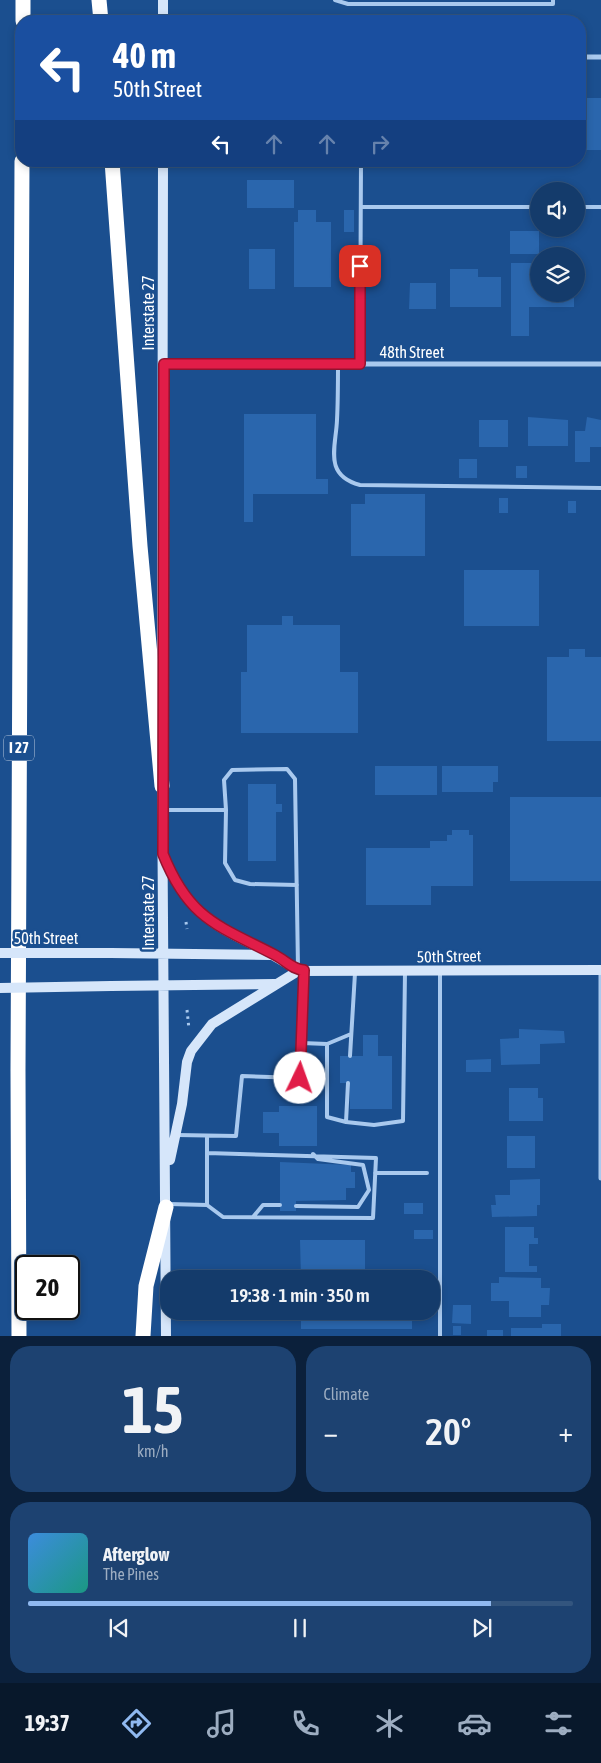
<!DOCTYPE html>
<meta charset="utf-8">
<style>
body{margin:0;font-family:"Asap Condensed",sans-serif;background:#1d4271;color:#f1f3f6;height:100vh;display:flex;flex-direction:column;font-size:19px;white-space:nowrap}
*{box-sizing:border-box;margin:0}
p{font-size:16px;color:#9dadc1}
.icon{flex:none;width:28px;height:28px;fill:none;stroke:currentColor;stroke-width:2;stroke-linecap:round;stroke-linejoin:round}
.map{position:relative;height:1336px;overflow:hidden}
.side{display:flex;flex-direction:column;gap:10px;padding:10px;background:#0b203b;flex:1}
.side>*{flex:none}
.banner{position:absolute;left:15px;top:15px;width:571px;height:152px;border-radius:20px;box-shadow:0 2px 8px #0003,0 0 0 1px #33557e;background:#1a4fa0;color:#fff;overflow:hidden}
.buttons{position:absolute;left:530px;top:182px;display:grid;gap:10px}
.buttons a{display:grid;place-items:center;width:55px;height:55px;border-radius:50%;background:#143b6b;box-shadow:0 2px 8px #0003,0 0 0 1px #33557e;font-size:25px}
.speed{position:absolute;left:15px;top:1255px;display:flex;gap:10px;font-size:25px;font-weight:700;text-align:center}
.speed>*{display:grid;place-content:center;width:65px;height:65px;border-radius:50%;background:#143b6b;box-shadow:0 2px 8px #0003,0 0 0 1px #33557e;line-height:1}
.speed .limit{border:2px solid #111;border-radius:8px;background:#fff;color:#111}
.pin{position:absolute;display:grid;place-items:center;width:42px;height:42px;color:#fff;margin:-21px;border-radius:10px;box-shadow:0 2px 8px #0006}
.me{position:absolute;width:55px;margin:-28px;rotate:3deg;stroke-linejoin:round;filter:drop-shadow(0 0 4px #0008)}
.turn{display:flex;align-items:center;gap:18px;height:105px;padding:0 15px;font-size:22px}
.turn .icon{width:65px;height:65px;stroke-width:2.5}
.turn b{display:block;font-size:35px;line-height:42px}
.lanes{display:flex;align-items:center;height:48px;padding:0 15px;background:#0003;justify-content:center;gap:25px;direction:ltr}
.lanes .off{opacity:.35}
.big{font-size:38px;font-weight:600;line-height:1.1}
.side .widget{flex:1;display:flex;flex-direction:column;justify-content:center;gap:8px;min-width:0;padding:0 18px;border-radius:20px;background:#1d4271}
.side .dial{align-items:center;gap:0}
.dial b{font-size:65px;line-height:1}
.song{display:flex;align-items:center;gap:15px}
.cover{width:60px;height:60px;border-radius:8px;background:linear-gradient(135deg,hsl(210 70% 55%),hsl(170 70% 35%))}
.played{height:5px;border-radius:2px;background:linear-gradient(90deg,#90b9f0 85%,#33557e 85%)}
.keys{display:flex;justify-content:space-around;direction:ltr}
.heat{display:flex;justify-content:space-between;align-items:center;font-size:28px;direction:ltr}
.side .tiles{flex:1;display:grid;gap:10px;grid-template-columns:1fr 1fr}
.widget:last-child{grid-column:span 2}
.trip{position:absolute;left:160px;top:1270px;width:280px;height:50px;border-radius:20px;background:#143b6b;box-shadow:0 2px 8px #0003,0 0 0 1px #33557e;font-weight:600;line-height:50px;text-align:center}
.menu{display:flex;height:80px;justify-content:space-around;align-items:center;background:#08182b;color:#9dadc1}
.menu .icon{width:35px;height:35px}
.menu .current{color:#90b9f0}
.menu b{font-size:22px;color:#f1f3f6}
.map>svg:first-child{display:block}
.building{fill:#2a66ad}
.lines{fill:none;stroke-linecap:round;stroke-linejoin:round}
.path{stroke:#a9c9ee;stroke-width:3;stroke-dasharray:2.5 4;stroke-linecap:butt}
.service{stroke:#a9c9ee;stroke-width:4}
.minor{stroke:#a9c9ee;stroke-width:5}
.secondary{stroke:#d6e6fa;stroke-width:10}
.motorway{stroke:#fff;stroke-width:15}
.secondary-bridge{stroke:#d6e6fa;stroke-width:10}
.route-casing{stroke:#92132f;stroke-width:12}
.route{stroke:#e11d48;stroke-width:9}
.labels{text-anchor:middle;stroke-width:5;stroke-linejoin:round;paint-order:stroke}
.shield{fill:#1b4f8f;stroke:#bbcadd;stroke-width:1}
.shield-label{font-size:15px;font-weight:bold;fill:#fff}
.street-label{font-size:16px;fill:#fff;stroke:#1b4f8f}
</style>
<div class="map">
<svg width="601" height="1336" viewBox="0 0 601 1336">
<rect width="100%" height="100%" fill="#1b4f8f"/>
<path class="building" d="M580 98H601V150H580Z
M247 180H294V208H247Z
M298 210H316V222H331V287H294V222H298Z
M344 210H354V232H344Z
M510 231H539V254H510Z
M249 249H275V289H249Z
M511 263H539V294H574V307H529V336H511Z
M450 269H478V277H501V307H450Z
M410 283H436V309H409Z
M244 414H316V479H328V494H253V522H244Z
M528 417 568 420V446H528Z
M587 417 601 420V447H590V462H575V431H585Z
M479 420H508V447H479Z
M459 459H477V478H459Z
M516 466H527V478H516Z
M365 494H425V556H351V504H365Z
M499 498H508V513H499Z
M568 501H576V513H568Z
M464 570H539V626H464Z
M282 616H293V625H340V672H358V733H241V672H247V625H282Z
M569 649H585V657H601V741H547V657H569Z
M375 766H437V795H375Z
M442 766H498V782H493V792H442Z
M248 784H276V804H282V812H276V861H248Z
M510 797H601V881H510Z
M452 830H469V835H473V886H431V905H366V848H430V841H447V835H452Z
M519 1029 564 1031 565 1043 540 1044V1064L501 1065 500 1039 519 1038Z
M363 1035H378V1056H392V1109H350V1083H340V1056H363Z
M491 1059V1072H466V1060Z
M509 1088H538V1098H543V1121H509Z
M279 1106H317V1146H279V1133H263V1112H279Z
M507 1136H535V1168H507Z
M280 1162 351 1165V1172H355V1188H346V1200L296 1201V1211H280Z
M540 1179V1205H537V1216L492 1217 491 1205H496L495 1195H510V1180Z
M404 1203H423V1214H404Z
M505 1227H534V1238H538V1244H529V1266H537V1272H505Z
M414 1230H433V1239H414Z
M300 1240H365V1279H301Z
M499 1277 541 1278V1288H550L549 1305H541V1317H509V1301H491V1283H499Z
M453 1305H471V1324L452 1323Z
M301 1311H412V1329H301Z
M542 1324H561V1336H511V1328H542Z
M453 1326H461V1335H453Z
M487 1330H503V1336H487Z"/>
<g class="lines">
<path class="path" d="M186 922 187 929
M187 1010 189 1029"/>
<path class="service" d="M335 0 348 4H553V0
M361 207H539
M576 207H601
M338 364C338 383 338 401 337 420 336 447 323 475 360 485L601 488
M360 364 361 161
M163 810H226L224 780 232 770 287 769 295 779 298 968
M226 810 225 863 235 880 250 884 297 885
M440 973V1336
M302 1043 327 1044
M350 1056 355 973
M348 1083 346 1122 374 1125 403 1121 405 972
M346 1122 327 1117V1044L351 1034
M177 1135 236 1136 242 1076 300 1078 304 973
M207 1136V1205
M375 1173H427
M169 1204 207 1205 223 1217 373 1218 376 1158 207 1153
M296 1206 358 1207 369 1190 363 1165 318 1159 313 1154
M253 1217 263 1205H280"/>
<path class="minor" d="M580 57H601
M164 364H601
M601 970V1178"/>
<path class="secondary" d="M163 0V21
M162 722 163 161
M162 782 166 1336
M165 859C196 934 240 930 298 971
M111 953 271 955
M111 986 275 984
M170 1160 182 1104 187 1062 191 1051 212 1024 298 971 601 970"/>
<path class="motorway" d="M99 0 101 21
M23 21V0
M112 161 140 546 162 786
M19 1336 18 1071 22 161
M143 1336 146 1286 166 1207"/>
<path class="secondary-bridge" d="M0 953H111
M0 988 111 986"/>
</g>
<g class="lines">
<defs>
<path id="route" d="M300 1078 304 970C293 970 285 960 275 955 217 925 189 919 163 854L164 364H360V266"/>
</defs>
<use href="#route" class="route-casing"/>
<use href="#route" class="route"/>
</g>
<g class="labels">
<rect class="shield" x="4" y="735.5" width="30" height="25" rx="4"/>
<g class="shield-label">
<text x="19" y="753">I 27</text>
</g>
<g class="street-label">
<text transform="translate(148 313) rotate(-90)" y="6">Interstate 27</text>
<text x="412" y="358">48th Street</text>
<text transform="translate(148 913) rotate(-90)" y="6">Interstate 27</text>
<text x="46" y="944">50th Street</text>
<text transform="translate(449 956) rotate(-1)" y="6">50th Street</text>
</g>
</g>
</svg>
<div class="buttons">
<a><svg class="icon" aria-label="sound" viewBox="0 0 24 24"><path d="M4 9h4l5-4v14l-5-4H4zM17 9q2 3 0 6"/></svg></a>
<a><svg class="icon" aria-label="layers" viewBox="0 0 24 24"><path d="M12 4l9 5-9 5-9-5zM3 14l9 5 9-5"/></svg></a>
</div>
<div class="speed"><div class="limit">20</div></div>
<div class="pin" style="left:360px;top:266px;background:#d93025"><svg class="icon" aria-label="arrive" viewBox="0 0 24 24"><path d="M6 21V4h12l-3 4 3 4H6"/></svg></div>
<svg class="me" style="left:300px;top:1078px" viewBox="-20 -20 40 40"><circle r="19" fill="#fff"/><path d="M0-13L10 11 0 6-10 11z" fill="#e11d48"/></svg>
<div class="trip">19:38 · 1 min · 350 m</div>
<div class="banner">
<div class="turn"><svg class="icon" aria-label="left" viewBox="0 0 24 24"><path d="M17 20v-9H6M10 6l-5 5 5 5"/></svg><div><b>40 m</b>50th Street</div></div>
<div class="lanes"><svg class="icon" aria-label="left" viewBox="0 0 24 24"><path d="M17 20v-9H6M10 6l-5 5 5 5"/></svg><svg class="icon off" aria-label="ahead" viewBox="0 0 24 24"><path d="M12 20V5M6 11l6-6 6 6"/></svg><svg class="icon off" aria-label="ahead" viewBox="0 0 24 24"><path d="M12 20V5M6 11l6-6 6 6"/></svg><svg class="icon off" aria-label="right" viewBox="0 0 24 24"><path d="M7 20v-9h11M14 6l5 5-5 5"/></svg></div>
</div>
</div>
<section class="side">
<div class="tiles">
<div class="widget dial"><b>15</b><p>km/h</p></div>
<div class="widget"><p>Climate</p>
<div class="heat"><a>−</a><b class="big">20°</b><a>+</a></div>
</div>
<div class="widget">
<div class="song"><i class="cover"></i><div><b>Afterglow</b><p>The Pines</p></div></div>
<div class="played"></div>
<div class="keys"><svg class="icon" aria-label="previous" viewBox="0 0 24 24"><path d="M18 5L8 12l10 7zM5 5v14"/></svg><svg class="icon" aria-label="pause" viewBox="0 0 24 24"><path d="M8 5v14M16 5v14"/></svg><svg class="icon" aria-label="next" viewBox="0 0 24 24"><path d="M6 5l10 7-10 7zM19 5v14"/></svg></div>
</div>
</div>
</section>
<nav class="menu">
<b>19:37</b>
<svg class="icon current" aria-label="directions" viewBox="0 0 24 24"><path d="M12 3l9 9-9 9-9-9zM9 14v-3h6M13 9l2 2-2 2"/></svg>
<svg class="icon" aria-label="music" viewBox="0 0 24 24"><path d="M9 18V5l10-2v13"/><circle cx="6" cy="18" r="3"/><circle cx="16" cy="16" r="3"/></svg>
<svg class="icon" aria-label="phone" viewBox="0 0 24 24"><path d="M5 4h4l2 5-3 2q2 4 5 5l2-3 5 2v4C11 20 4 13 5 4z"/></svg>
<svg class="icon" aria-label="climate" viewBox="0 0 24 24"><path d="M12 3v18M4 7l16 10M4 17L20 7"/></svg>
<svg class="icon" aria-label="car" viewBox="0 0 24 24"><path d="M5 17H2v-5l4-1 3-4h7l3 4 3 1v5h-3M9 17h6M6 11h13"/><circle cx="7" cy="17" r="2"/><circle cx="17" cy="17" r="2"/></svg>
<svg class="icon" aria-label="filters" viewBox="0 0 24 24"><path d="M4 7h16M4 17h16"/><circle cx="9" cy="7" r="2"/><circle cx="15" cy="17" r="2"/></svg>
</nav>
